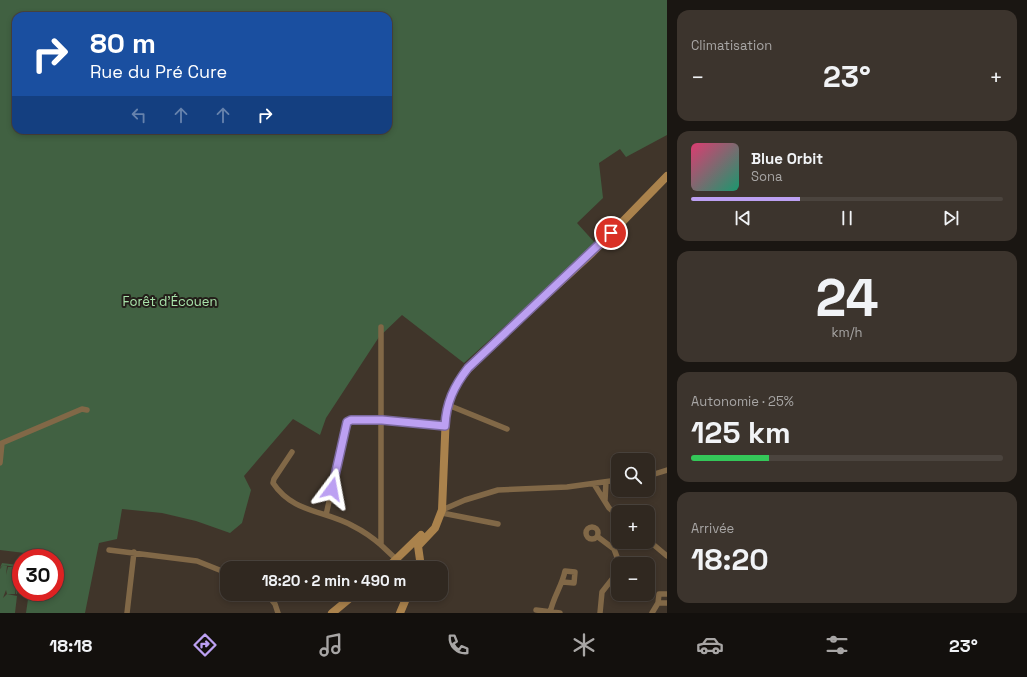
<!DOCTYPE html>
<html lang="fr">
<meta charset="utf-8">
<style>
body{margin:0;font-family:"Space Grotesk",sans-serif;background:#3c342d;color:#f1f3f6;height:100vh;display:flex;flex-direction:column;font-size:15px;white-space:nowrap}
*{box-sizing:border-box;margin:0}
p{font-size:13px;color:#a8a6a5}
.icon{flex:none;width:22px;height:22px;fill:none;stroke:currentColor;stroke-width:2;stroke-linecap:round;stroke-linejoin:round}
.map{position:relative;flex:1;overflow:hidden}
.details{display:flex;flex-direction:column;gap:10px;padding:10px;background:#1a1612;width:360px}
.details>*{flex:none}
.hud{position:absolute;left:12px;top:12px;width:380px;height:122px;border-radius:12px;box-shadow:0 2px 6px #0003,0 0 0 1px #4b443e;background:#1a4fa0;color:#fff;overflow:hidden}
.fabs{position:absolute;left:611px;top:453px;display:grid;gap:8px}
.fabs a{display:grid;place-items:center;width:44px;height:44px;border-radius:8px;background:#302820;box-shadow:0 2px 6px #0003,0 0 0 1px #4b443e;font-size:20px}
.speed{position:absolute;left:12px;top:549px;display:flex;gap:8px;font-size:20px;font-weight:700;text-align:center}
.speed>*{display:grid;place-content:center;width:52px;height:52px;border-radius:50%;background:#302820;box-shadow:0 2px 6px #0003,0 0 0 1px #4b443e;line-height:1}
.speed .limit{border:6px solid #d22;background:#fff;color:#111}
.pin{position:absolute;display:grid;place-items:center;width:34px;height:34px;color:#fff;margin:-17px;border:2px solid #fff;border-radius:50%;box-shadow:0 1px 4px #0007}
.me{position:absolute;width:44px;margin:-22px;rotate:13deg;stroke-linejoin:round;filter:drop-shadow(0 0 3px #0008)}
.turn{display:flex;align-items:center;gap:14px;height:84px;padding:0 12px;font-size:18px}
.turn .icon{width:52px;height:52px;stroke-width:2.5}
.turn b{display:block;font-size:28px;line-height:34px}
.lanes{display:flex;align-items:center;height:38px;padding:0 12px;background:#0003;justify-content:center;gap:20px;direction:ltr}
.lanes .off{opacity:.35}
.big{font-size:30px;font-weight:700;line-height:1.1}
.details .widget{flex:1;display:flex;flex-direction:column;justify-content:center;gap:6px;min-width:0;padding:0 14px;border-radius:12px;background:#3c342d}
.details .dial{align-items:center;gap:0}
.dial b{font-size:52px;line-height:1}
.song{display:flex;align-items:center;gap:12px}
.cover{width:48px;height:48px;border-radius:6px;background:linear-gradient(135deg,hsl(340 70% 55%),hsl(160 70% 35%))}
.played{height:4px;border-radius:2px;background:linear-gradient(90deg,#bca0f2 35%,#4b443e 35%)}
.keys{display:flex;justify-content:space-around;direction:ltr}
.heat{display:flex;justify-content:space-between;align-items:center;font-size:22px;direction:ltr}
.charge{height:6px;border-radius:3px;background:linear-gradient(90deg,#34c759 25%,#4b443e 0)}
.trip{position:absolute;left:220px;top:561px;width:228px;height:40px;border-radius:12px;background:#302820;box-shadow:0 2px 6px #0003,0 0 0 1px #4b443e;font-weight:700;line-height:40px;text-align:center}
.tabs{display:flex;height:64px;justify-content:space-around;align-items:center;background:#13100d;color:#a8a6a5}
.tabs .icon{width:28px;height:28px}
.tabs .current{color:#bca0f2}
.tabs b{font-size:18px;color:#f1f3f6}
main{display:flex;flex:1;min-height:0}
.map>svg:first-child{display:block}
.green{fill:#416142;fill-rule:evenodd}
.lines{fill:none;stroke-linecap:round;stroke-linejoin:round}
.street{stroke:#816847;stroke-width:5.5}
.secondary{stroke:#aa824c;stroke-width:8}
.route-casing{stroke:#7a689d;stroke-width:10}
.route{stroke:#bca0f2;stroke-width:7}
.labels{text-anchor:middle;stroke-width:4;stroke-linejoin:round;paint-order:stroke}
.park-label{font-size:13px;fill:#a9e4ab;stroke:#231e19}
</style>
<main>
<div class="map">
<svg width="667" height="613" viewBox="0 0 667 613">
<rect width="100%" height="100%" fill="#40352a"/>
<path class="green" d="M0 0H667V135L626 157 620 149 599 163 603 198 577 223 596 244 464 363 402 315 379 337 326 418 320 435 293 419 244 476 251 490 242 523 230 533 196 521 162 513 122 509 117 539 99 543 85 613H26L29 592H55V558H33V554L0 550ZM16 16H388V130H16Z
M2 563 18 565V569H21L17 594H16L17 580 15 594H7L6 590 3 598 7 594 17 596 15 613H0V569L3 565 7 566 6 575 8 567H16L3 565 0 568Z"/>
<g class="lines">
<path class="street" d="M381 327V545L396 559
M448 405 507 429
M292 452 274 479 273 483C293 513 324 510 353 526 363 531 373 538 381 545
M0 463 2 443 82 409 87 410
M648 476 667 470
M594 484 609 508 618 516
M605 500 606 482
M442 510 465 500 498 490 567 487 618 480
M442 513 498 524
M326 515 347 422 351 420H382L445 426
M586 533a6 6 0 1 1 12 0a6 6 0 1 1-12 0Z
M598 537 614 549 617 557 613 578 602 592 600 613
M648 540 667 556
M109 550 197 561 227 573
M267 594 275 604 278 613
M658 603H667
M536 610 560 613
M127 613 134 552
M550 613C553 597 562 586 565 571L575 572 574 583 563 582
M652 613 658 603 659 594H667"/>
<path class="secondary" d="M387 568 421 535
M419 568 420 560 418 546 435 528 442 510 446 413 451 396 461 377 478 358 592 253 667 176
M332 613 355 594
M400 613 408 594"/>
</g>
<g class="lines">
<defs>
<path id="route" d="M332 489 347 422 351 420H382L445 426C446 403 454 386 468 368L611 233"/>
</defs>
<use href="#route" class="route-casing"/>
<use href="#route" class="route"/>
</g>
<g class="labels">
<g class="park-label">
<text x="170" y="306">Forêt d'Écouen</text>
</g>
</g>
</svg>
<div class="fabs">
<a><svg class="icon" aria-label="search" viewBox="0 0 24 24"><circle cx="10" cy="10" r="6"/><path d="M15 15l6 6"/></svg></a>
<a>+</a>
<a>−</a>
</div>
<div class="speed"><div class="limit">30</div></div>
<div class="pin" style="left:611px;top:233px;background:#d93025"><svg class="icon" aria-label="arrive" viewBox="0 0 24 24"><path d="M6 21V4h12l-3 4 3 4H6"/></svg></div>
<svg class="me" style="left:332px;top:489px" viewBox="-20 -20 40 40"><path d="M0-17L14 15 0 8-14 15z" fill="#bca0f2" stroke="#fff" stroke-width="4"/></svg>
<div class="trip">18:20 · 2 min · 490 m</div>
<div class="hud">
<div class="turn"><svg class="icon" aria-label="right" viewBox="0 0 24 24"><path d="M7 20v-9h11M14 6l5 5-5 5"/></svg><div><b>80 m</b>Rue du Pré Cure</div></div>
<div class="lanes"><svg class="icon off" aria-label="left" viewBox="0 0 24 24"><path d="M17 20v-9H6M10 6l-5 5 5 5"/></svg><svg class="icon off" aria-label="ahead" viewBox="0 0 24 24"><path d="M12 20V5M6 11l6-6 6 6"/></svg><svg class="icon off" aria-label="ahead" viewBox="0 0 24 24"><path d="M12 20V5M6 11l6-6 6 6"/></svg><svg class="icon" aria-label="right" viewBox="0 0 24 24"><path d="M7 20v-9h11M14 6l5 5-5 5"/></svg></div>
</div>
</div>
<section class="details">
<div class="widget"><p>Climatisation</p>
<div class="heat"><a>−</a><b class="big">23°</b><a>+</a></div>
</div>
<div class="widget">
<div class="song"><i class="cover"></i><div><b>Blue Orbit</b><p>Sona</p></div></div>
<div class="played"></div>
<div class="keys"><svg class="icon" aria-label="previous" viewBox="0 0 24 24"><path d="M18 5L8 12l10 7zM5 5v14"/></svg><svg class="icon" aria-label="pause" viewBox="0 0 24 24"><path d="M8 5v14M16 5v14"/></svg><svg class="icon" aria-label="next" viewBox="0 0 24 24"><path d="M6 5l10 7-10 7zM19 5v14"/></svg></div>
</div>
<div class="widget dial"><b>24</b><p>km/h</p></div>
<div class="widget"><p>Autonomie · 25%</p><b class="big">125 km</b><div class="charge"></div></div>
<div class="widget"><p>Arrivée</p><b class="big">18:20</b></div>
</section>
</main>
<nav class="tabs">
<b>18:18</b>
<svg class="icon current" aria-label="directions" viewBox="0 0 24 24"><path d="M12 3l9 9-9 9-9-9zM9 14v-3h6M13 9l2 2-2 2"/></svg>
<svg class="icon" aria-label="music" viewBox="0 0 24 24"><path d="M9 18V5l10-2v13"/><circle cx="6" cy="18" r="3"/><circle cx="16" cy="16" r="3"/></svg>
<svg class="icon" aria-label="phone" viewBox="0 0 24 24"><path d="M5 4h4l2 5-3 2q2 4 5 5l2-3 5 2v4C11 20 4 13 5 4z"/></svg>
<svg class="icon" aria-label="climate" viewBox="0 0 24 24"><path d="M12 3v18M4 7l16 10M4 17L20 7"/></svg>
<svg class="icon" aria-label="car" viewBox="0 0 24 24"><path d="M5 17H2v-5l4-1 3-4h7l3 4 3 1v5h-3M9 17h6M6 11h13"/><circle cx="7" cy="17" r="2"/><circle cx="17" cy="17" r="2"/></svg>
<svg class="icon" aria-label="filters" viewBox="0 0 24 24"><path d="M4 7h16M4 17h16"/><circle cx="9" cy="7" r="2"/><circle cx="15" cy="17" r="2"/></svg>
<b>23°</b>
</nav>
